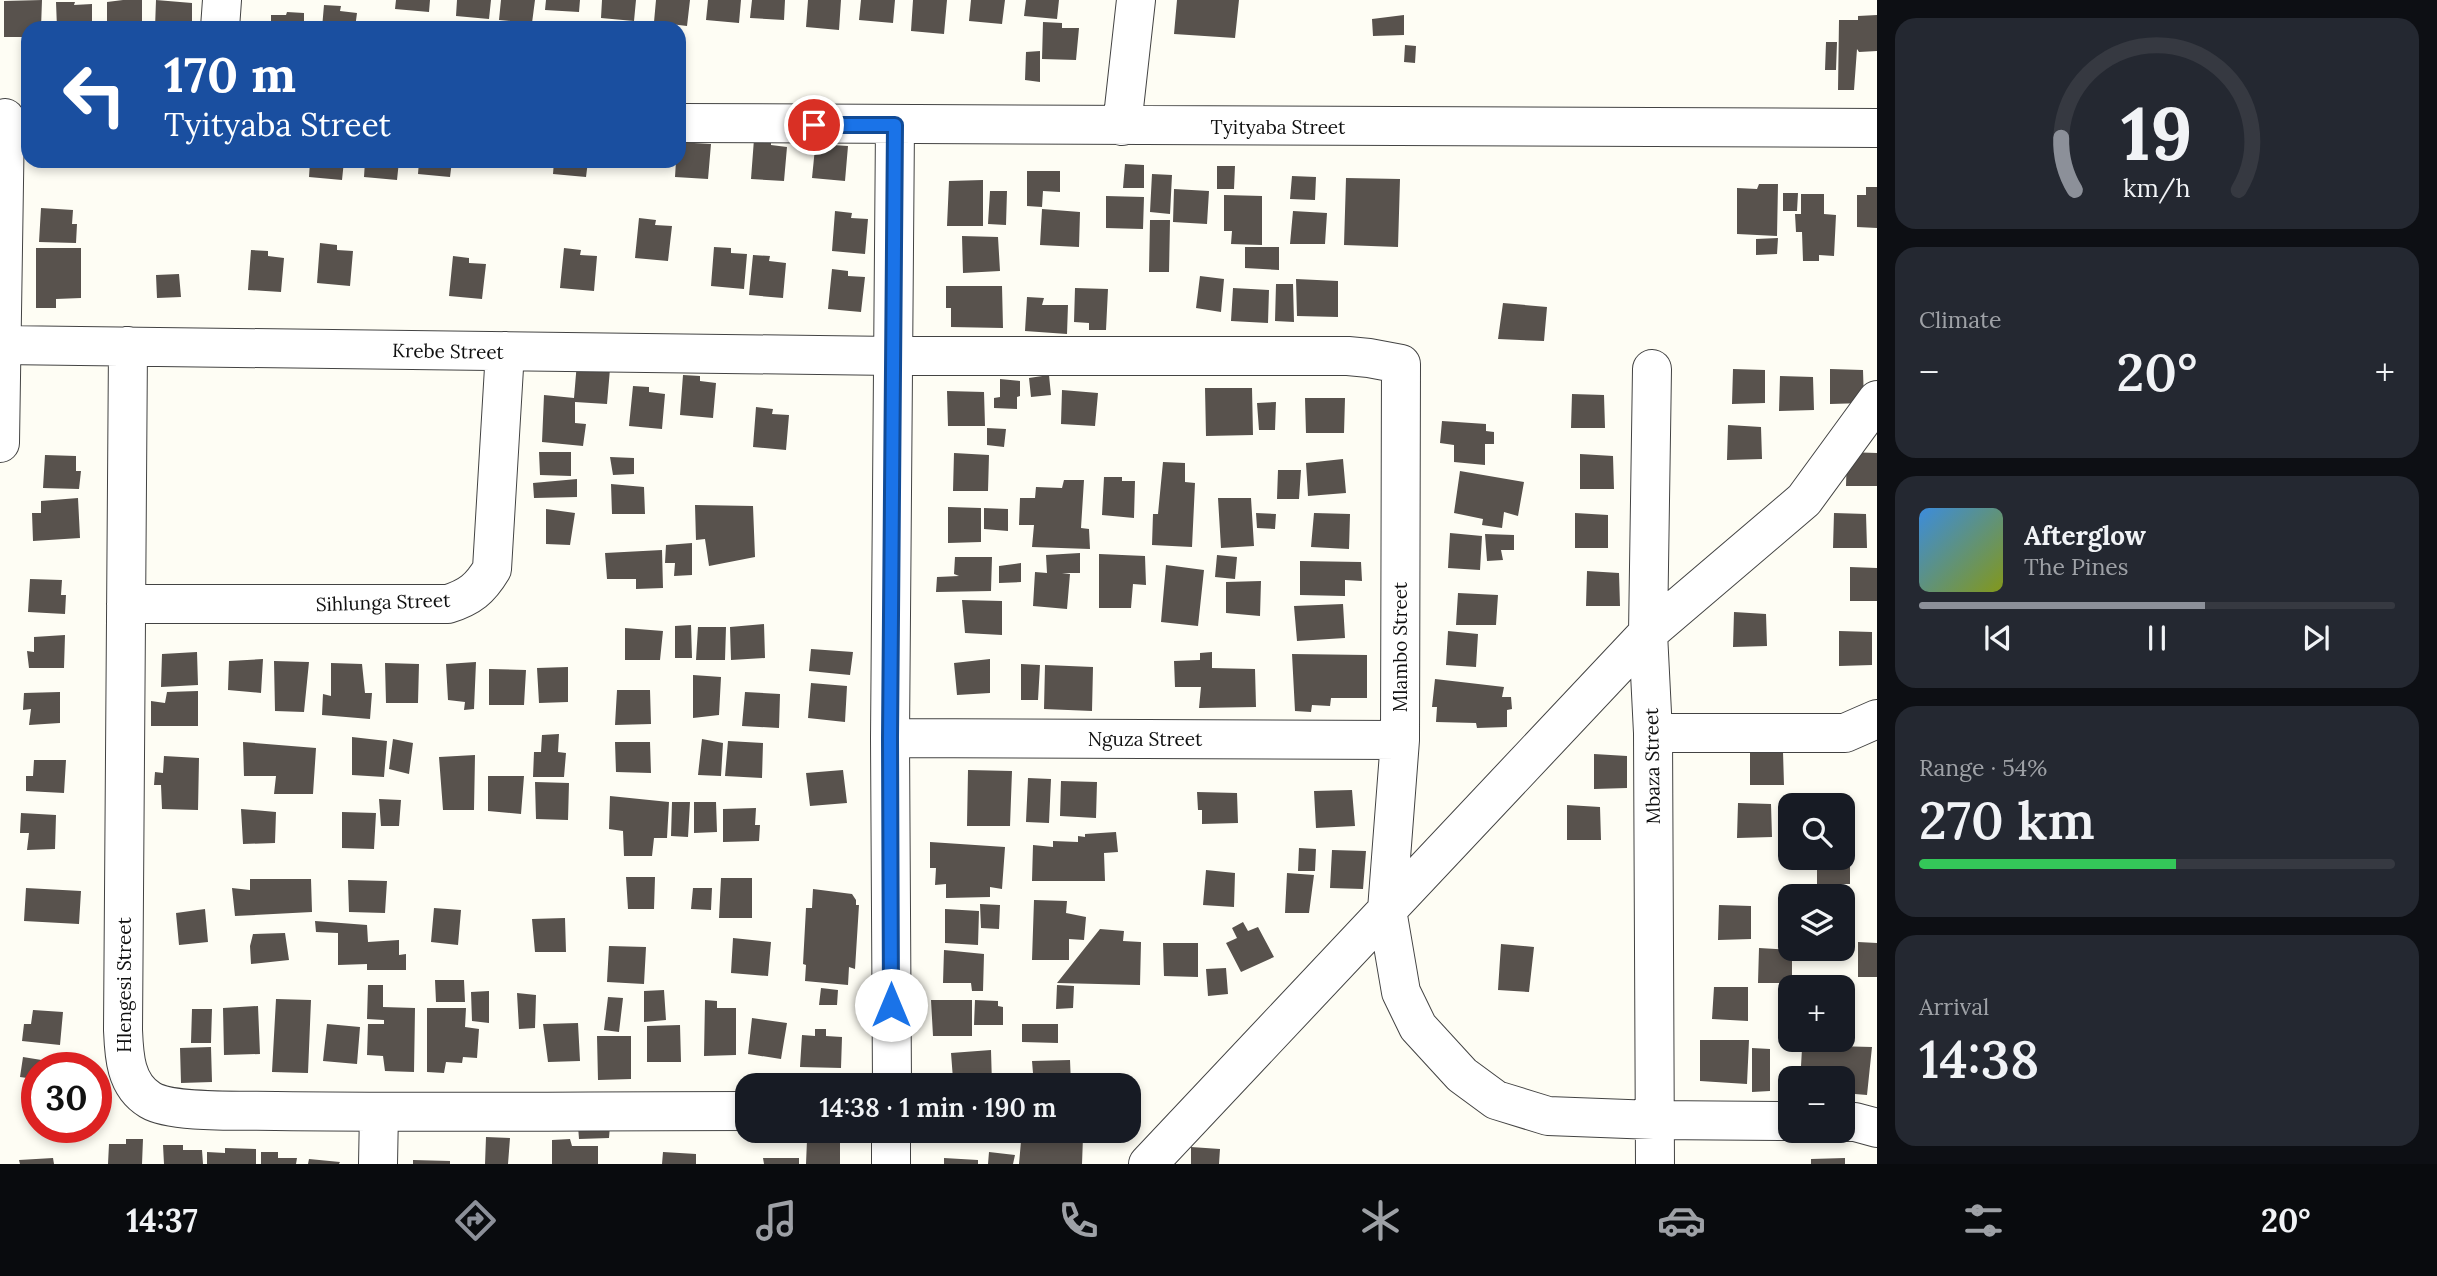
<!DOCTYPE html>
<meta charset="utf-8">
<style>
body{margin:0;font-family:Lora,serif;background:#242831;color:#f1f3f6;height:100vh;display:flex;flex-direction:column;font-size:26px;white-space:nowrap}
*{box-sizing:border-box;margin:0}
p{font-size:23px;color:#9ea1a6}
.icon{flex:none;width:38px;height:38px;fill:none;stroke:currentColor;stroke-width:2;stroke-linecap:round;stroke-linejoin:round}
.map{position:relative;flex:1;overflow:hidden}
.side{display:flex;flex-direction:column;gap:18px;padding:18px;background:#0d0f14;width:560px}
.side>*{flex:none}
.top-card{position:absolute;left:21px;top:21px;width:665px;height:147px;border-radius:21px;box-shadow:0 4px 10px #0003;background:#1a4fa0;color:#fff;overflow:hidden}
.fabs{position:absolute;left:1778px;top:793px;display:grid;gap:14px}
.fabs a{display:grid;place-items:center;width:77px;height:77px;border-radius:14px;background:#171b24;box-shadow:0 4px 10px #0003;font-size:35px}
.speed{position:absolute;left:21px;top:1052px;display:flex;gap:14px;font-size:35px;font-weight:700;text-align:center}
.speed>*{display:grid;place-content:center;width:91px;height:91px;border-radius:50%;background:#171b24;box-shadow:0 4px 10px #0003;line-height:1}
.speed .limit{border:10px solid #d22;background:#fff;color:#111}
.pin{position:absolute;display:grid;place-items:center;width:60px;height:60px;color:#fff;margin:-30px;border:4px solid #fff;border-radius:50%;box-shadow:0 2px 7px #0007}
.me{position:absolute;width:77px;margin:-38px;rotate:0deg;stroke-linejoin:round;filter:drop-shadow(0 0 5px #0008)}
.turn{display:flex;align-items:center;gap:24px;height:147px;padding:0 28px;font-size:32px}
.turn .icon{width:91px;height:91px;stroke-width:2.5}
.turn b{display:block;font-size:49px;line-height:60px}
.big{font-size:52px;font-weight:600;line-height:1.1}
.side .tile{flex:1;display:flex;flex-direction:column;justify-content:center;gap:10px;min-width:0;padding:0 24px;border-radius:21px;background:#242831}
.side .dial{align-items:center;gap:0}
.dial svg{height:182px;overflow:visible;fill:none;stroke:#363941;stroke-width:7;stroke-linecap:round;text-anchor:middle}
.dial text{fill:#f1f3f6;stroke:none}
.song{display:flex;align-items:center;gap:21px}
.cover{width:84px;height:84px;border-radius:10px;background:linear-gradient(135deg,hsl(210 70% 55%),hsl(70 70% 35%))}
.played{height:7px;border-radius:4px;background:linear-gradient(90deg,#8c9099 60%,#363941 60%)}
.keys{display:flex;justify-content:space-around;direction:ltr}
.heat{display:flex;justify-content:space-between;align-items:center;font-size:38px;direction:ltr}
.charge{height:10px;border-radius:5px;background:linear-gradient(90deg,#34c759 54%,#363941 0)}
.trip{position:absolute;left:735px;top:1073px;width:406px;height:70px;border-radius:21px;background:#171b24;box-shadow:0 4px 10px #0003;font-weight:600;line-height:70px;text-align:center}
.tabs{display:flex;height:112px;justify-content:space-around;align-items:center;background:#090b0e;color:#9ea1a6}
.tabs .icon{width:49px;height:49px}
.tabs .on{color:#8c9099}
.tabs b{font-size:32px;color:#f1f3f6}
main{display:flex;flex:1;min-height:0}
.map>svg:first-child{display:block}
.building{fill:#58524d}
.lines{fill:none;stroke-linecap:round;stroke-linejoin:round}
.minor-casing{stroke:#434343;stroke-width:40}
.minor{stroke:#fff;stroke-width:38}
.route-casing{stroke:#114b97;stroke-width:18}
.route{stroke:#1a73e8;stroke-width:12}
.labels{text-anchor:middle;stroke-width:7;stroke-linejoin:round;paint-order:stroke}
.street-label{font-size:19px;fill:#101010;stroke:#fff}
</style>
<main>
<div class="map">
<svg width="1877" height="1164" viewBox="0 0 1877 1164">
<rect width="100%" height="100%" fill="#fefdf4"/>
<path class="building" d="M42 0 41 28H28V37H4V1Z
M123 0H142V28H107V2Z
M156 0 192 3V28H155Z
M396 0H430L429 12 395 9Z
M457 0H491L489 19 456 16Z
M501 0H535L532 23 499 20Z
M546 0H580L579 12 545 10Z
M602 0H636L634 21 601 18Z
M656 0H690L687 26 654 22Z
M708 0H741L739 23 706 20Z
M752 0H785L784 20 750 18Z
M808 0H841L839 30 806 27Z
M861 0H895L893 23 859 20Z
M913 0H947L944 34 911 31Z
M971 0H1005L1002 24 969 21Z
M1026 0H1059L1057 19 1024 16Z
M1177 0H1239L1235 38 1174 34Z
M56 2H75L74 5 92 4V28H57Z
M324 5 341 6 340 11 357 13 355 28H322Z
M287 12 304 13V28H271V15H286Z
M1404 15V35L1373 36 1372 19Z
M1877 15V51L1859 52 1857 49 1854 90H1838L1839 20H1858V16Z
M1043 22 1062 23V28H1079L1076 60 1042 59Z
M1826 42H1837L1836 70H1825Z
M1405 45 1416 46 1415 63 1404 62Z
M1040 51V82L1025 80 1026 52Z
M679 137 695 138 694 143 711 144 708 179 675 177 676 161H679Z
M816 138 832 140V145L848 146 845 181 812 178Z
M754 139 771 141V145L787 147 784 181 751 179Z
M310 161H344L342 180 309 177Z
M365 161H399L397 180 364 177Z
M419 161H452L450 177 418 174Z
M554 161H588L586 177 553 174Z
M1125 164 1144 165V188H1123Z
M1217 166H1235L1234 189H1217Z
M1027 171H1060V192L1043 191 1042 207 1027 206Z
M1152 174 1172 175 1170 214 1150 212Z
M1292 176 1316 177 1315 200 1290 199Z
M1346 178 1400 179 1398 247 1344 245Z
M983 180V226H947L949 181Z
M1759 184H1778L1777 236 1737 234V188L1757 189Z
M1866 187H1877V228L1857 227V195H1866Z
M1174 189 1209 191 1207 224 1173 222Z
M990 191H1007L1006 225 988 224Z
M1783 193H1798L1797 211H1783Z
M1801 194H1824V214L1836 215 1834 256 1819 255V261H1803L1802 232H1796L1795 214H1801Z
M1224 195 1262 196V245L1231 244 1232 231H1224Z
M1106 196 1144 197 1143 229 1106 228Z
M41 208 73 210 72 224H77L76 243 39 242Z
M1042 209 1080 212 1079 247 1040 245Z
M835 211 852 213 851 218 868 219 865 254 832 251Z
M1293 211 1327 213 1325 244H1290Z
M639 218 656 220 655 225 672 226 668 261 635 258Z
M1150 220H1170L1169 272H1149Z
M962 236 998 237 1000 271 963 273Z
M1778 238 1777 254 1756 255V239Z
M320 243 337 245V250L353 251 350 286 317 283Z
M714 247 731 248V253L747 254 744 289 711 286Z
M1245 247H1279V270L1245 268Z
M36 248H81V298L56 299V308H36Z
M564 248 581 250 580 255 597 256 594 291 560 288Z
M251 250 268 251V256L284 258 281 292 248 290Z
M753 255 770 256 769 261 786 263 783 298 749 295Z
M453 256 469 258V263L486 264 482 299 449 296Z
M832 269 848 271V276L865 277 861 312 828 309Z
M179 274 181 297 157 298 156 275Z
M1200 276 1224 279 1221 312 1196 308Z
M1296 279 1338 281V317L1297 316Z
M1276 284H1293L1294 322 1275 321Z
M946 286H1002L1003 328 951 327V308H946Z
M1075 288 1108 289 1106 330H1089V323L1074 322Z
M1233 288 1269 290 1268 323 1231 321Z
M1027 297 1044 298 1042 305H1068L1067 334 1025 331Z
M1503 303 1547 307 1544 341 1498 339Z
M577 362 610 369 607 404 575 402V423L586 424 583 446 542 442 544 395 574 398Z
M1733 369 1765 370V403L1732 404Z
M1830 369 1863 370 1864 403 1830 404Z
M683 375 700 376V381L716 383 713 418 680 415Z
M1049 375 1051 395 1031 397 1029 378Z
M1780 376 1813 377 1814 410 1779 411Z
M1000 379 1020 381V396L1017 397V409L994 408V398L1000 397Z
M633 386 649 387V392L665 394 662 429 629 426Z
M1205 388H1252L1253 435 1206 436Z
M1062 390 1098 393 1095 426 1061 424Z
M947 391 984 392 985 426H948Z
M1572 394 1604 395 1605 428H1571Z
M1305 398H1345L1344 433H1306Z
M1276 402 1275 430H1259L1257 403Z
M756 407 773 409 772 414 789 415 786 450 753 447Z
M1442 421 1486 424V431L1494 432V444H1485V465L1454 462V445L1440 443Z
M1728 425 1761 427 1762 459 1727 460Z
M987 428 1006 429 1004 447 987 445Z
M539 452H571V476L540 475Z
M1847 452 1877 453V486H1846Z
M954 453 989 455 988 491H953Z
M1580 454 1613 456 1614 489H1580Z
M45 455 76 456V471H81L79 489 43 488Z
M610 457 634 458V474L613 475Z
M1343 459 1346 493 1308 496 1306 463Z
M1163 462 1185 463V482L1195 483 1192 547 1152 545 1153 514H1158Z
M1278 470H1301L1299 499H1277Z
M1460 471 1524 482 1518 516 1504 512 1502 528 1482 525 1483 519 1454 513Z
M1104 477H1122V481H1135L1134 518 1102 515Z
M577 479V497L534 498 533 483Z
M1064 480H1084L1081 528 1089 529 1090 549 1032 547 1034 525H1019L1020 498H1035L1036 487 1062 488Z
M611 484 644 487 645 514H612Z
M78 498 80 538 33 541 32 513H41V501Z
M1218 498H1251L1254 546 1221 548Z
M695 505 753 506 755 557 709 566 705 539 696 540Z
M948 507 981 508V542L948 543Z
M984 508 1008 509V531L984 529Z
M546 509 575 513 570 545 546 544Z
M1256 513 1276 514 1275 529 1257 528Z
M1314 513 1350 514 1349 549 1311 547Z
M1575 513 1608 515V548H1575Z
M1834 513 1866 514 1867 548H1833Z
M1450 533 1482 536 1480 570 1448 568Z
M1485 534 1514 535V550H1501L1503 560 1487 561Z
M692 543V575L674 576 675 563H665L666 545Z
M662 550 663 588 636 589V579H607L605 553Z
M1080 553V573H1062L1070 574 1067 609 1033 606 1035 572 1047 573 1046 555Z
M1099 554 1145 556 1146 585 1133 584 1131 608H1099Z
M1217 555 1237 557 1235 579 1215 577Z
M955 557H992L991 591 936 592 937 577 959 576 954 574Z
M1300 561 1361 562 1362 581 1345 580V596L1300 595Z
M1021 563V582L999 583V566Z
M1166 565 1204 570 1198 626 1161 622Z
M1850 567 1877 568V601H1850Z
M1587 571 1619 573 1620 606H1586Z
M30 579 62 580 61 595H66L65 614 28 612Z
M1261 581 1260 616 1226 613V582Z
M1458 593 1498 595 1496 625H1456Z
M962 600 1002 601V635L965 633Z
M1343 604 1345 638 1297 641 1294 606Z
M1734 612 1766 614 1767 646 1733 647Z
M764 624 765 658 731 660 730 627Z
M691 625 692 658H675V626Z
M698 627H726L725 660H696Z
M625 628 663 631 660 660H625Z
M1448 631 1478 634 1476 667 1446 665Z
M1839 631 1872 632V665L1839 666Z
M65 635 64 668H29L27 651 34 652V637Z
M811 649 853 652 850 675 809 671Z
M197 652 198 685 161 687 162 654Z
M1212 652V668L1255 669 1256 707 1199 708 1201 687H1175L1174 661 1200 660V653Z
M1292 654 1367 655V698H1331L1330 706 1312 705 1311 712 1295 711Z
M263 659 261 693 228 690 229 661Z
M990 659V693L957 695 954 663Z
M274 661 309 662 304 712 275 711Z
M476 662 474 709 464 710 465 702 448 700 446 664Z
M331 663 362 664 365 693H372L370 719 322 715 323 694 331 696Z
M385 663 419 664 418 703H386Z
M1021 664 1040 665 1038 700H1021Z
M1045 665 1093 667 1092 711 1044 709Z
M568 667V702L539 703 537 668Z
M489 669 526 670 524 705H489Z
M693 675 721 677 719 715 693 718Z
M1435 679 1504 687 1502 697H1511L1512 709 1507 710V727L1477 728 1476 723 1436 722 1437 707H1432Z
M811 683 847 686 845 722 808 718Z
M617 690H650L651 724 615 725Z
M198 691V726H151V701L165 703 167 692Z
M60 692V723L29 725 31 709 23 710 24 693Z
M745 692 780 694 779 728 742 726Z
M559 734 558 752 566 753 564 777H533L534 752H541L542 735Z
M352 737 387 741 384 777 352 775Z
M393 739 413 743 409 774 389 769Z
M702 739 723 743 721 776 698 775Z
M728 741 763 743 762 778 725 776Z
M243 742 316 748 313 794H274L276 776H244Z
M615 742H650L651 773 616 772Z
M1750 750 1783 752 1784 785H1750Z
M1594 754 1627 756V788L1594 789Z
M475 755 474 810H443L439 757Z
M164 756 199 758 198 810 162 809 161 785H154L155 772 163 773Z
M34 760H66L64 793 26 791V776H33Z
M843 770 847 803 810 806 806 773Z
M968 770 1012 771 1010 826H967Z
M488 776H524L521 814 488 811Z
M1028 778 1051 779 1049 823 1026 822Z
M1061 781 1097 782 1096 818 1060 816Z
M535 782 569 783 568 820 536 819Z
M1352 790 1355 826 1316 828 1314 791Z
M1197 792 1237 793 1238 823 1202 824V810H1198Z
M610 796 669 802 667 838H654L652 856H624L623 831 609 829Z
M379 799 401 800 399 826H381Z
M672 802H690L688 837 671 836Z
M694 802H716L717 832 694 833Z
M1738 803 1771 804 1772 837 1737 838Z
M1567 805 1600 807 1601 840H1567Z
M756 808 755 825H760L759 841 723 842V809Z
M241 809 276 812 275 843 243 844Z
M342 812 376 813 374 849 342 848Z
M21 813 56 815 55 849 27 850 29 833H20Z
M1116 832 1118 852 1104 853 1105 881H1032L1033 845 1053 847V841L1078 842V836L1085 837V834Z
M930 842 1005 847 1002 889 990 887V897L946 898V884L935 885 936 868H930Z
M1299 848 1316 849 1315 871H1298Z
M1332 850 1366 851 1363 889 1330 888Z
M1843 851H1850V884H1817V858H1843Z
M1206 870 1235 873 1234 907 1203 905Z
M1287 873 1314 875 1309 913H1285Z
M626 877H655L654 909H628Z
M721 878H752V918H719Z
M250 879H311L312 912 235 916 232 888 250 890Z
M348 880 387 881 385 913 349 912Z
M26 888 81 891 79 924 24 921Z
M693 888H712L711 910 691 909Z
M813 889 852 894 856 900V905H859L855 969 849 967 848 985 805 981 806 965 803 964 806 908H812Z
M1034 900 1067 901 1066 913 1086 917 1084 940 1069 939V960H1032Z
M980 904 1000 905 999 929 981 928Z
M1719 905 1751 906V939L1718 940Z
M434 908 461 910 458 945 431 942Z
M205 909 208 942 179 945 176 913Z
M945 909 979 911 978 945 945 943Z
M565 918 566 952H535L532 919Z
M315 921 367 925 368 942 399 940V955L406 954V970H367V964L338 965V933L316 932Z
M1243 922 1248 931 1258 927 1274 957 1241 972 1226 943 1237 938 1232 928Z
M1100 929 1124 931 1123 941 1141 942 1140 985 1057 983Z
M285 933 289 960 251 964 250 946 253 934Z
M733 938 771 942 768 976 731 973Z
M1858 942 1877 943V977H1858Z
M1163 943H1198V977L1164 976Z
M1501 944 1534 947 1529 992 1498 990Z
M609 946 646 947 644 984 607 982Z
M1759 948 1792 950V983H1758Z
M944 950 984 954 983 991H972L971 983H943Z
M1226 968 1228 994 1208 996 1206 969Z
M435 980H464L465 1002H436Z
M368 985H383V1007L415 1008 414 1072 385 1071 383 1056 367 1055 368 1024H384V1020L367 1019Z
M1057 985 1074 986 1073 1008 1056 1009Z
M1714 987H1748V1021L1712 1019Z
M821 988 838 990 837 1005H819Z
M664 990 666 1020 644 1022V991Z
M489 991V1023L472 1021 471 992Z
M517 993 536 995 535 1028 519 1029Z
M608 997 623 998 619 1032 604 1030Z
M276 999 311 1000 308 1073 272 1072Z
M705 1000 717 1001V1008H736V1055L704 1056Z
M931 1000H972V1036H933Z
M975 1000 998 1001V1006L1003 1007V1025H974Z
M258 1006 260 1054 224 1055 223 1008Z
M427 1008H466L465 1027 479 1029 477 1058 463 1057 462 1063 446 1062 444 1073 427 1072Z
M192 1009H212L211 1043H191Z
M33 1010 63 1012 60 1045 22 1041 24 1024H31Z
M1781 1016 1790 1017V1035L1779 1034Z
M752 1018 787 1023 781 1059 748 1054Z
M578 1023 580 1061 548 1062 543 1024Z
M327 1024 360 1027 357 1064 323 1061Z
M1022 1024H1058V1043L1022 1042Z
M680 1025 681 1062H647V1026Z
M815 1029H826V1036L842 1037 841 1068 800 1067 802 1035 815 1036Z
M597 1036H631V1079L598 1080Z
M1700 1040H1749L1747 1084 1700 1081Z
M1816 1040H1833L1834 1046 1872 1047 1867 1095 1843 1093V1078H1809L1811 1068 1801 1066 1802 1049H1816Z
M211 1047 212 1082 181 1083 180 1048Z
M1752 1048 1770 1049V1091L1752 1092Z
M991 1050 992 1085H926L925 1082 953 1079 951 1053Z
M23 1057 60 1063 59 1068H37V1092L26 1091 27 1078 20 1077Z
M1070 1060 1071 1085H1034L1032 1061Z
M578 1126H610L609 1138 579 1139Z
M949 1130H983V1141H949Z
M1022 1130 1083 1137 1082 1164H1019Z
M486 1137 510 1138 508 1164H485Z
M126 1139H143L142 1164H108L109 1144H126Z
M570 1139 572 1146H598V1164H552V1140Z
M807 1140 840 1141V1164H806Z
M163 1145H183V1150H202L203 1164H164Z
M1191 1147 1220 1149 1219 1164H1191Z
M225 1148 256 1149V1164H207V1152L225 1153Z
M261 1152H278V1158H297L296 1164H261Z
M663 1152 696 1154V1164H662Z
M989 1152 1015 1155 1013 1164H988Z
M53 1158 54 1164H20L19 1160Z
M763 1158H799V1164H764Z
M944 1158 978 1160V1164H944Z
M1845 1158V1164H1811V1159Z
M309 1159 340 1162 339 1164H308Z
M413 1160 450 1161V1164H413Z"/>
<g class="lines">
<defs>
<path id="minor" d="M220 28 222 0
M679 123 1877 128
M1122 126 1136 0
M2 345 894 356H1348L1369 358 1401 364 1400 740 1387 910 1401 992 1418 1027 1462 1075 1496 1100 1548 1116 1654 1120 1790 1121
M128 346 123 1030C124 1055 125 1085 150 1100 173 1114 246 1110 276 1111 433 1113 590 1111 747 1111
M1652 369 1648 633 1653 733 1655 1164
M0 443 5 118
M126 604H448C470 597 480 589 492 569L505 351
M1653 733H1845L1877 719
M890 738 1400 740
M892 1085 890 738 895 125
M1843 1122H1855L1877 1128
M378 1164 379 1112
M891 1164V1130
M1148 1164 1648 633 1804 500 1877 400"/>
</defs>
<use href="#minor" class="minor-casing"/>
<use href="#minor" class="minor"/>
</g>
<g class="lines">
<defs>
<path id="route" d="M814 125H895L890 738 891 1005"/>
</defs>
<use href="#route" class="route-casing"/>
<use href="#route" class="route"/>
</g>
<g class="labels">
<g class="street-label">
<text x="1278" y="134">Tyityaba Street</text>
<text transform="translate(448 351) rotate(1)" y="7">Krebe Street</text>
<text transform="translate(383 602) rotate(-2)" y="7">Sihlunga Street</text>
<text transform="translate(1400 647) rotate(-90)" y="7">Mlambo Street</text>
<text x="1145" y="746">Nguza Street</text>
<text transform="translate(1652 766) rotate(-91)" y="7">Mbaza Street</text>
<text transform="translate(124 985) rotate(-90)" y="7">Hlengesi Street</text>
</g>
</g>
</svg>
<div class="fabs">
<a><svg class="icon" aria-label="search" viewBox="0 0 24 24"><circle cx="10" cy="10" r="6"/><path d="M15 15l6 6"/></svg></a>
<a><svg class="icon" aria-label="layers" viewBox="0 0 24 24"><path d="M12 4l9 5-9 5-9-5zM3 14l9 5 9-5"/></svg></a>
<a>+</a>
<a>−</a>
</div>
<div class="speed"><div class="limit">30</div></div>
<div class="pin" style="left:814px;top:125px;background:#d93025"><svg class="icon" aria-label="arrive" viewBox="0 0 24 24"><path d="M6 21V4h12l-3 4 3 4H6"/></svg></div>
<svg class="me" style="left:891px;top:1005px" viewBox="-20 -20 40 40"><circle r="19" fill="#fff"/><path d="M0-13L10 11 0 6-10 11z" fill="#1a73e8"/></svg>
<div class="trip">14:38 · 1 min · 190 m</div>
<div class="top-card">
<div class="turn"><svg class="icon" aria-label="left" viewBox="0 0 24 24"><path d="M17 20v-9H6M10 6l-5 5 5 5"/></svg><div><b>170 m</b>Tyityaba Street</div></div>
</div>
</div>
<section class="side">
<div class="tile dial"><svg viewBox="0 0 100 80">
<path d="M14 69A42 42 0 1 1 86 69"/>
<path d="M14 69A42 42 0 0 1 8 46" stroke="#8c9099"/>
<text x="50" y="56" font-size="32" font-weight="700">19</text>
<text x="50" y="72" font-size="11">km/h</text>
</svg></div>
<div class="tile"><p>Climate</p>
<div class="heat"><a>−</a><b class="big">20°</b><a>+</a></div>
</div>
<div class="tile">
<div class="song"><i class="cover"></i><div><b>Afterglow</b><p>The Pines</p></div></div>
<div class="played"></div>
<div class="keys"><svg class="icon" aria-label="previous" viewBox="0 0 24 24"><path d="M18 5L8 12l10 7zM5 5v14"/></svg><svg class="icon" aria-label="pause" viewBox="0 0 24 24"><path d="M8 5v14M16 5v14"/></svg><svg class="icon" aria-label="next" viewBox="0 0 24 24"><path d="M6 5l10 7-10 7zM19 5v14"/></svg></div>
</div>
<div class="tile"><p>Range · 54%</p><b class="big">270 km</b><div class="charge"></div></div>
<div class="tile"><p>Arrival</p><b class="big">14:38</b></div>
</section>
</main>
<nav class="tabs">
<b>14:37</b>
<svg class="icon on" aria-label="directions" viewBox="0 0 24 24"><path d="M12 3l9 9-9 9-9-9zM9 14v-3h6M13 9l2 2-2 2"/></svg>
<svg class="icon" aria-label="music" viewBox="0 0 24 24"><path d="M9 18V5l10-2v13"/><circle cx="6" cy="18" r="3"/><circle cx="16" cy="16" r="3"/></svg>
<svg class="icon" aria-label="phone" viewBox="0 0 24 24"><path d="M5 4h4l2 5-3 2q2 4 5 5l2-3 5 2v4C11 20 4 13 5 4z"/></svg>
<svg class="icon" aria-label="climate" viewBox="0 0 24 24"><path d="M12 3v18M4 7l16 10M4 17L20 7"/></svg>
<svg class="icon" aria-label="car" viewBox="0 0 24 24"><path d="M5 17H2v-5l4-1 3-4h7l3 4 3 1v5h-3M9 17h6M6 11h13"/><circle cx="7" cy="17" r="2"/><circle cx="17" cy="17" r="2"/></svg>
<svg class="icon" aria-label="filters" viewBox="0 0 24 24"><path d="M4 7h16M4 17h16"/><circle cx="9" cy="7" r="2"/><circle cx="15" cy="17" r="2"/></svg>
<b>20°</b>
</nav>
